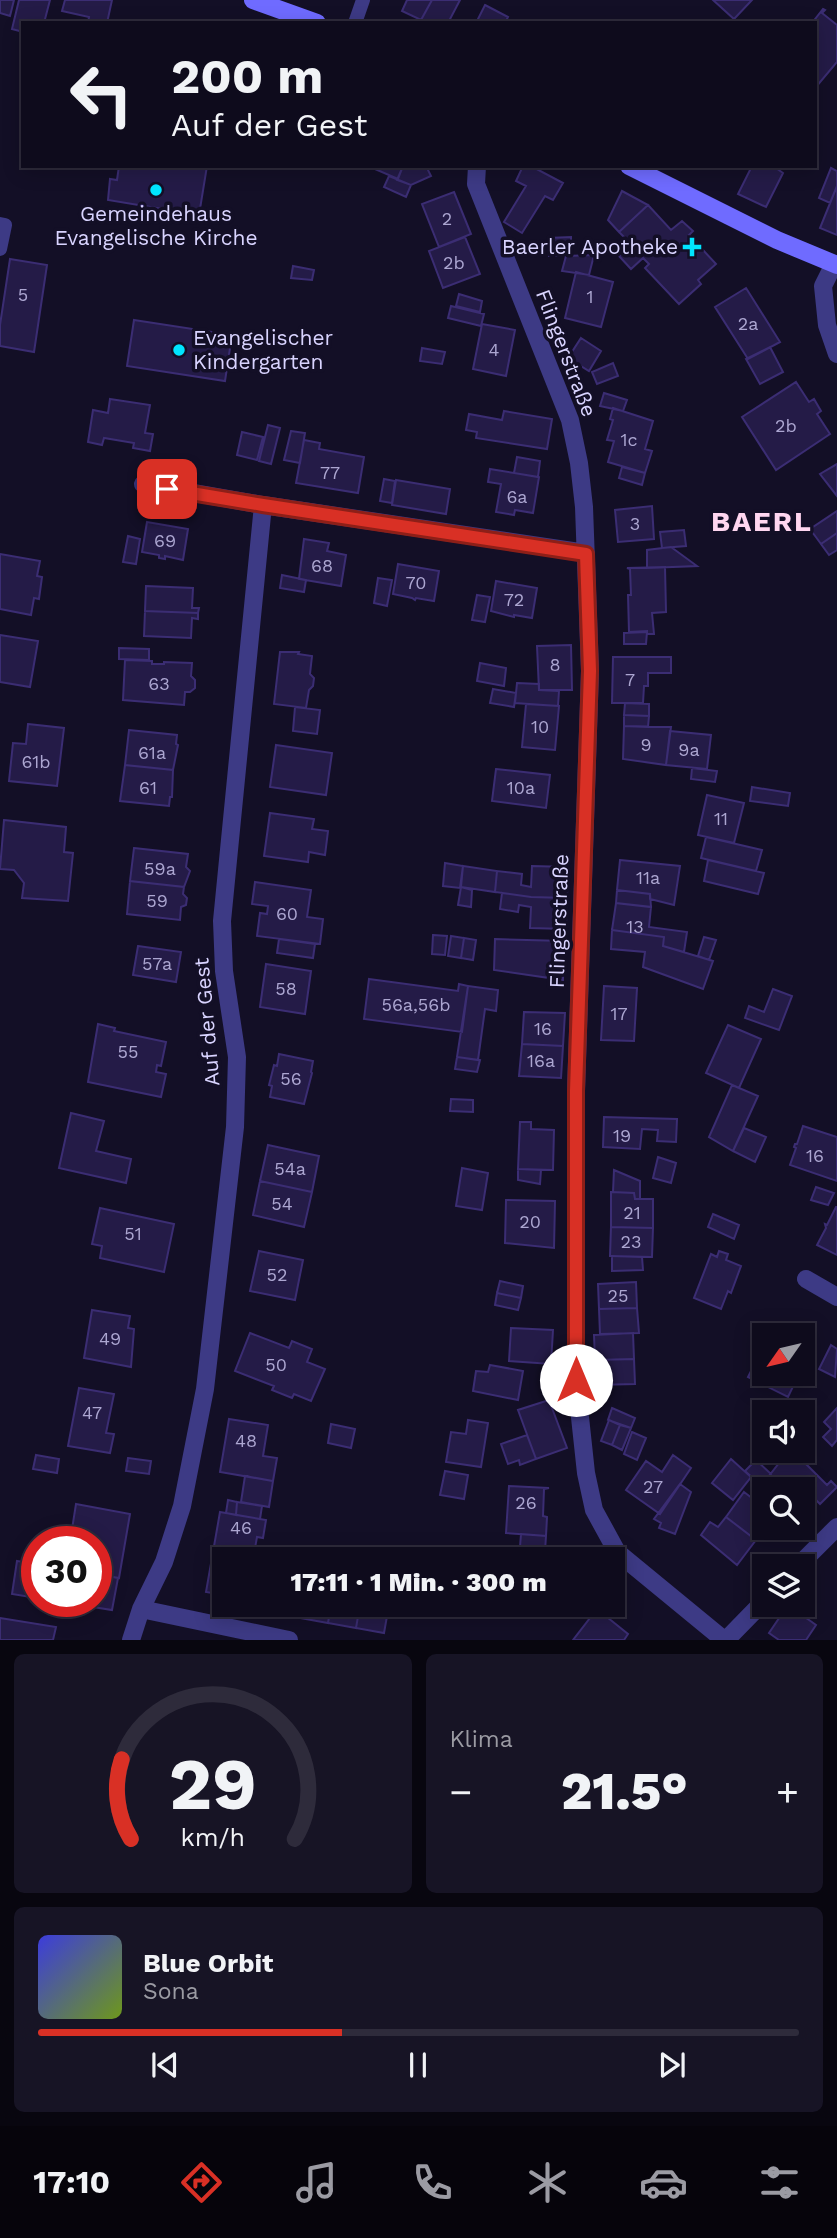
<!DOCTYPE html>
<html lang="de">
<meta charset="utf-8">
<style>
body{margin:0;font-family:"Work Sans",sans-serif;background:#171425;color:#f1f3f6;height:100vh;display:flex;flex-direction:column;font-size:26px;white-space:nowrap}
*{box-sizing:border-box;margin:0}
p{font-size:23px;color:#9b9ba3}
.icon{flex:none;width:38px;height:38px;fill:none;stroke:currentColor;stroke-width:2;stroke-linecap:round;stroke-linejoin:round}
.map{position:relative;height:1640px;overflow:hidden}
.panel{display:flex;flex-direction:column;gap:14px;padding:14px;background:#08060f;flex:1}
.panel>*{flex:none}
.hud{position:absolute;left:21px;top:21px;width:796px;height:147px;border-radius:0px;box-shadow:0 4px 18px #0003,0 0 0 2px #2e2b3b;background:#0e0b1c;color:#f1f3f6;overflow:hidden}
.needle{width:46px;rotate:236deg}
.fabs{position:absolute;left:752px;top:1323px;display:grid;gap:14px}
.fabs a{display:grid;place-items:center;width:63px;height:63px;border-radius:0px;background:#0e0b1c;box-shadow:0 4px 18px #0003,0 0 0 2px #2e2b3b;font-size:35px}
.speed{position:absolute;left:21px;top:1526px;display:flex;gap:14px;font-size:35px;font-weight:700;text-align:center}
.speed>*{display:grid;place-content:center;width:91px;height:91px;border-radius:50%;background:#0e0b1c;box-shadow:0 4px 18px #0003,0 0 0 2px #2e2b3b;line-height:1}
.speed .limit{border:10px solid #d22;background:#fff;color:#111}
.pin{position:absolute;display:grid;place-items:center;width:60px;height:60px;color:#fff;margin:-30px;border-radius:14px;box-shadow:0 4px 10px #0006}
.me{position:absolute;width:77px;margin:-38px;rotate:0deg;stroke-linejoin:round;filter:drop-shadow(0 0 5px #0008)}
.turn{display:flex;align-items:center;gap:24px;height:147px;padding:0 35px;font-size:32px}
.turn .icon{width:91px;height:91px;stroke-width:2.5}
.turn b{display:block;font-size:49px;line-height:60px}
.big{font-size:52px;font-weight:800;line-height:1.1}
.panel .card{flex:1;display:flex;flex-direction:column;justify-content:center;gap:10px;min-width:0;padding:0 24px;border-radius:10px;background:#171425}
.panel .dial{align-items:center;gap:0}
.dial svg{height:182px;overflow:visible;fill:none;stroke:#2e2b3b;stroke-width:7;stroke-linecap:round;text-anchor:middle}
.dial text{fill:#f1f3f6;stroke:none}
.song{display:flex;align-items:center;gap:21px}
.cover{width:84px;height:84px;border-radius:10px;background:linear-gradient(135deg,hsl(240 70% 55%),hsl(80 70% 35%))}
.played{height:7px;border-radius:4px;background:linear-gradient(90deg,#d93025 40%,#2e2b3b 40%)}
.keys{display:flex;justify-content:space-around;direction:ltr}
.heat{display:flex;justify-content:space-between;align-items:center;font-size:38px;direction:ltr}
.panel .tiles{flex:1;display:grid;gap:14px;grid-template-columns:1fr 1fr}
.card:last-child{grid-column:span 2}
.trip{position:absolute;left:212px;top:1547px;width:413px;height:70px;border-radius:0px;background:#0e0b1c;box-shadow:0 4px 18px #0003,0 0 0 2px #2e2b3b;font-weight:800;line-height:70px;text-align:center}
.tab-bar{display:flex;height:112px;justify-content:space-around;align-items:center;background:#06040b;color:#9b9ba3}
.tab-bar .icon{width:49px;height:49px}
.tab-bar .current{color:#d93025}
.tab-bar b{font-size:32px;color:#f1f3f6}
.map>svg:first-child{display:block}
.building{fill:#241b47;stroke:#3b2d73;stroke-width:2}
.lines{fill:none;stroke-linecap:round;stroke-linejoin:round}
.service{stroke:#3d3a85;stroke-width:14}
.minor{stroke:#3d3a85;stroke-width:18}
.secondary{stroke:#6f6bff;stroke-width:18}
.route-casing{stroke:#8d1f18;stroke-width:18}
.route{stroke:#d93025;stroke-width:12}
.poi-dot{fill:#00e5ff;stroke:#130f26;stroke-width:2.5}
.labels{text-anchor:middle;stroke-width:7;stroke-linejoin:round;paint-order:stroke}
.number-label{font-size:18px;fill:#aca6d1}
.poi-label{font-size:21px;fill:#d9d4ff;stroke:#130f26}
.street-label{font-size:21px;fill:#d9d4ff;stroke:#130f26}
.district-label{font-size:28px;font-weight:bold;letter-spacing:2px;fill:#ffd6f0;stroke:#130f26}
</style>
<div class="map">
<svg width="837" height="1640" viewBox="0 0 837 1640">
<rect width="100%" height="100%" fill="#130f26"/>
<path class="building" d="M0 0H14L10 16 0 13Z
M19 0H50L44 23H23V32L12 29Z
M65 0H112L107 23H88L89 17 62 11Z
M407 0H432L421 20 402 11Z
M432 0H460L448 23H426L421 20Z
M713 0H752L734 19Z
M485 5 508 17 505 23H476Z
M823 9 825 10 822 13 837 25V62L816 87V23H812Z
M119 166H207L199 215 108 200 110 179 117 180Z
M368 166H403L398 179Z
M403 166H426L431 176 411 185 397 180Z
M523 166H531L563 183 553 200 545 196 522 233 504 222 526 186 516 181Z
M752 166H773L783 173 766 207 738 194Z
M831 168 837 171V186L830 203 819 198Z
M389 176 411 185 406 197 384 187Z
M837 186V235L820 228Z
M622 191 648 205 619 232 608 220Z
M454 192 471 234 439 247 422 204Z
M648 205 671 230 682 221 693 231 689 235 716 264 698 280 701 284 679 304 645 268 649 264 643 258 631 269 619 256 631 244 619 232Z
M465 237 480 274 443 288 429 251Z
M571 237V255L549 256 548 238Z
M594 255 589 275 562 271 566 256Z
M10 259 47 265 34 352 0 346V325Z
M293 266 314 270 312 280 291 278Z
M576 272 613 282 601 327 565 318Z
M746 288 780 342 748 359 715 307Z
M459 294 482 301 480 312 456 306Z
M451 306 484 314 481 326 448 318Z
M134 320 232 335 225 381 127 366Z
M482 324 515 330 506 376 473 369Z
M581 338 601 351 589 371 568 358Z
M770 347 783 372 760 384 746 359Z
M422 348 445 352 442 364 420 361Z
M613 363 618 376 597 384 592 372Z
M796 382 809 402 814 399 821 411 817 414 830 434 776 470 742 417Z
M604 393 627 400 623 411 600 406Z
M110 399 150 405 145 433 153 434 150 451 133 448 134 443 104 438 102 445 88 442 93 410 108 413Z
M613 408 653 421 645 449 652 451 645 473 608 462 614 441 607 440 613 420 610 419Z
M504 411 552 419 547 449 476 438 477 432 466 430 469 414 502 420Z
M268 425 280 428 271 464 259 461Z
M291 431 305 433 300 463 284 460Z
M242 432 263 437 257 460 237 455Z
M304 440 320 443 319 449 364 457 358 493 296 483Z
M517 457 540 461 538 477 514 473Z
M837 464V496L820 474Z
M622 467 645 473 642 485 619 478Z
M490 469 539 477 533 513 515 510 514 515 496 512 501 484 488 482Z
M384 479 395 481 392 503 380 501Z
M396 480 450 489 446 514 392 505Z
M652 506 654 539 618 542 615 510Z
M837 511V533L821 544 810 529Z
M147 522 188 529 183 560 165 556V559L159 558V555L142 552Z
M684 530 686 546 662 548 660 532Z
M837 533V550L829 555 821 544Z
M128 536 140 539 136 564 123 562Z
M304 539 329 543 327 551 346 555 341 586 299 579Z
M671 547 697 566 647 568V550Z
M0 554 40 561 37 576 42 577 39 599 34 598 31 615 0 609Z
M398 564 439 571 434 601 416 598 415 600 412 598 393 594Z
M665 567 666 612 652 613 654 634H647V631L629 632 628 595H631L630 569 627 568Z
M282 575 306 580 304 592 280 588Z
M378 578 392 580 387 606 374 603Z
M496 581 537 588 532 618 514 615V617L491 611Z
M146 586 193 588 192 608H199L198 613 145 611Z
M477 595 490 597 485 622 472 620Z
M145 611 198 613V619L192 618 191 638 144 636Z
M647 632 646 644H624V633Z
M0 635 38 641 30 687 0 682Z
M571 645 572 690H539L537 646Z
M119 648 149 649V660L119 659Z
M280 652H299L298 654 312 656 310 674 314 678 313 686 309 690 306 708 274 704Z
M613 657H671V673H648V686H644L643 703H612Z
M125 660 152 661V664H164V662L192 663 191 676 195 680V688L190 692H185L184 705 123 700Z
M480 663 506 668 504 686 477 681Z
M517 683 539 684V690L559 691 558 706 515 703Z
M493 689 516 693 514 707 490 703Z
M625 703 649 704V716L624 715Z
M526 704 559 706 555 750 522 747Z
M295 707 320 710 317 734 293 731Z
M624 715 649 716 648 727 624 726Z
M28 724 64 728 57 786 9 781 13 743 26 744Z
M624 726 671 727 666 765 623 759Z
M129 730 177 735 176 744 178 745 173 770 125 765Z
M670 731 711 735 707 769 666 765Z
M276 745 332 753 326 795 270 787Z
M125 765 173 770 172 797H170L169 806 120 801Z
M692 768 717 771 715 782 691 779Z
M496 769 550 775 546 808 492 801Z
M752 787 790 793 788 806 750 801Z
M707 795 744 803 734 843 698 835Z
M270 813 314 819 312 829 328 831 325 855 309 852 308 862 264 856Z
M4 820 66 827 64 852 73 853 68 901 22 898 24 883 14 870 0 869Z
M706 837 762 850 756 871 701 858Z
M134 848 188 854 186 867 190 871 184 887 130 881Z
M620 860 680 866 674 905 650 899V894L617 890Z
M708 860 764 873 758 894 704 881Z
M445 863 463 866 460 888 443 886Z
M463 866 497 871 495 892 461 887Z
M532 866 568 867 567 898 531 897 495 892 497 871 522 874 521 885 531 887Z
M130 881 184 887 183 894 187 898 186 905 181 907 180 920 127 914Z
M255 882 311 890 307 917 323 919 320 944 257 936 260 913 267 914 268 906 252 904Z
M461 887 472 890 471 907 458 905Z
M617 890 650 894 651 907 616 903Z
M502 893 531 897 567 898 566 929 530 928 531 907 519 905 518 912 500 909Z
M616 903 651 907 649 927 687 932 684 952 663 946 664 937 612 930Z
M612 930 664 937 663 946 713 961 703 989 643 967 645 952 611 949Z
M433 935 447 936 445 955 432 954Z
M451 936 464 938 461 958 448 956Z
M704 937 716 940 709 960 698 956Z
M464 938 476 940 473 960 461 958Z
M279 939 315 944 313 958 277 953Z
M495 939 564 941 563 980 494 970Z
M138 946 181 952 176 982 133 975Z
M266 964 311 971 305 1014 260 1007Z
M369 979 458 991 459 984 468 986 462 1032 364 1019Z
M468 986 498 990 496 1011 485 1009 478 1060 457 1057Z
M604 986 637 988 634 1041 601 1040Z
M773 989 792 996 779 1030 745 1018 749 1006 764 1012Z
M524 1012 565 1013 563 1046 522 1044Z
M98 1024 115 1028 114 1031 166 1042 161 1066 157 1065 156 1072 166 1074 161 1097 88 1082Z
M728 1025 761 1039 739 1088 706 1073Z
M522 1044 563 1046 561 1078 519 1076Z
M279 1054 313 1061 311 1072 312 1073 304 1104 270 1097 272 1086 269 1085 274 1065 277 1066Z
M457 1057 480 1060 477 1072 455 1069Z
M732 1085 758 1096 733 1151 709 1137Z
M451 1099 473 1100V1112L450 1111Z
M71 1113 104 1121 96 1151 131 1159 126 1183 59 1168Z
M604 1117 677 1119 676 1142 657 1141 658 1130 642 1129 640 1149 603 1147Z
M520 1122H531V1129L554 1130 553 1170 518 1169Z
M803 1126 837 1137V1181L790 1165 796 1148 794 1147 795 1144H797Z
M744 1128 766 1137 755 1162 733 1151Z
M268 1145 319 1156 312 1192 260 1181Z
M658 1157 676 1163 671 1183 653 1178Z
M462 1168 488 1173 482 1210 456 1206Z
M518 1169 541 1170 540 1184 518 1180Z
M614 1170 640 1181V1199H635L634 1193 613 1192Z
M260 1181 312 1192 304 1227 253 1215Z
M816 1187 834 1193 828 1205 811 1200Z
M611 1192 634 1193 635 1199H653V1228L611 1227Z
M506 1200 555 1201 554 1248 505 1243Z
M836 1207H837V1255L817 1245 826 1228 825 1224 827 1225Z
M100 1208 174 1224 164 1272 100 1258 102 1246 92 1244Z
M713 1214 739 1225 734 1239 708 1227Z
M611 1227 653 1228 652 1257 610 1256Z
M259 1251 303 1260 295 1300 250 1291Z
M719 1251 728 1254 726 1260 741 1266 731 1293 728 1291 721 1309 694 1298 711 1254 717 1257Z
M612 1256 642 1257 643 1270 612 1271Z
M500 1281 523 1286 521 1298 497 1293Z
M636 1282 637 1308 599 1309 598 1284Z
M497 1293 521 1298 518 1310 495 1305Z
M637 1308 639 1333 600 1334 599 1309Z
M92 1310 130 1316 128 1328 134 1329 131 1367 84 1358Z
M511 1328 553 1330 551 1364 509 1361Z
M250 1333 289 1348 292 1341 312 1349 307 1362 325 1369 311 1401 294 1394 292 1398 272 1390 274 1386 235 1371Z
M633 1333 634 1359 595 1360 594 1335Z
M765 1343V1374H799L788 1397 748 1377Z
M831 1345 837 1349 835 1377 819 1369Z
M634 1359 635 1384 596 1385 595 1360Z
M490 1365 523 1371 518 1400 473 1391 476 1371 488 1372Z
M79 1388 114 1394 106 1433 114 1434 110 1453 68 1446Z
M549 1400 567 1448 536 1459 518 1410Z
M612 1408 635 1418 631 1428 608 1420Z
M837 1408V1440L832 1446 823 1437 831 1429 824 1422Z
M229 1419 268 1425 263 1456 277 1458 273 1481 220 1472Z
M468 1420 488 1423 481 1467 446 1462 451 1432 466 1434Z
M609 1420 620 1425 612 1445 601 1441Z
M331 1424 355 1429 351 1448 328 1443Z
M620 1425 631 1428 622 1450 612 1445Z
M632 1432 646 1438 637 1460 624 1454Z
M527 1435 536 1459 520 1465 519 1460 508 1464 501 1444Z
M793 1451 827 1485 831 1481 837 1487 820 1504 815 1499 805 1510 803 1508V1489H783L769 1476 783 1458 785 1460Z
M36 1455 59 1459 57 1473 33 1469Z
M673 1455 691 1468 660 1514 626 1490 646 1461 662 1472Z
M128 1458 151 1461 149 1474 126 1471Z
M731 1459 751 1477 733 1500 712 1483Z
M756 1460 771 1474 769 1476 772 1479 764 1488 745 1471Z
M445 1471 468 1475 464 1499 440 1495Z
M245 1476 273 1481 269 1507 241 1502Z
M680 1484 691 1492 675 1534 659 1528 661 1523 654 1519Z
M509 1486 549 1488 544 1489 543 1516 547 1517 546 1536 506 1533Z
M744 1492 765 1508V1528L756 1540 726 1517Z
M228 1500 237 1502 236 1515 226 1513Z
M237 1502 262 1506 260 1519 236 1515Z
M76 1504 130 1514 119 1578 96 1574V1542H70Z
M220 1512 266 1520 263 1538 257 1537 253 1559 213 1552Z
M726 1517 756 1540 737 1565 701 1535 710 1522 718 1527Z
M521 1534 546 1536 545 1551 520 1547Z
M213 1552 253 1559H224V1595L206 1592Z
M17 1561 37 1564V1598L12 1594Z
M96 1574 118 1578 112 1610 62 1602 96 1601Z
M223 1595 224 1605H246L244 1611 221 1607Z
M302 1605H331L328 1623 300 1618Z
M331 1605H360L356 1628 328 1623Z
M360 1605H389L384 1633 356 1628Z
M788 1605 816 1625 806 1640H779L769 1633Z
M597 1609 628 1634 624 1640H573Z
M0 1618 56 1627 53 1640H0Z"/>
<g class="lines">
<path class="service" d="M355 23 363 0
M0 224 5 225 0 249"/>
<path class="minor" d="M477 166 476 184 570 420 579 463 584 507 590 671 576 1091V1380L586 1473 594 1510 617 1552 724 1640
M834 264 823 286 827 325 837 354
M143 484 263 505
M806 1279 837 1297
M798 1566 837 1527
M141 1609 289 1640
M131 1640 141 1609 164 1562 182 1506 205 1389 235 1127 237 1057 224 971 222 921 263 505 586 553
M726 1640 765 1600"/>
<path class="secondary" d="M253 0 317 23
M629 166 777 240 837 265"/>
</g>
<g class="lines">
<defs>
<path id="route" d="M167 489 263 505 586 554 590 671 576 1091V1380"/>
</defs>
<use href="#route" class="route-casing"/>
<use href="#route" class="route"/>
</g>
<g class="poi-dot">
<circle cx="156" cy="190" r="7"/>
<path d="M688.5 236.5h7v7h7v7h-7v7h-7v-7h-7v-7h7z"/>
<circle cx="179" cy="350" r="7"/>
</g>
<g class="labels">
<g class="number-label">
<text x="447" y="225">2</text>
<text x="454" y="269">2b</text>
<text x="23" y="301">5</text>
<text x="590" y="303">1</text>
<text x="748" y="330">2a</text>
<text x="494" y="356">4</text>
<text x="786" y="432">2b</text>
<text x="629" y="446">1c</text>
<text x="330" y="479">77</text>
<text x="517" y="503">6a</text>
<text x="635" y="530">3</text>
<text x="165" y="547">69</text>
<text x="322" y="572">68</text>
<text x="416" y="589">70</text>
<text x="514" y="606">72</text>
<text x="555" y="671">8</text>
<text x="630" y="686">7</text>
<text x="159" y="690">63</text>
<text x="540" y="733">10</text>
<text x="646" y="751">9</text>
<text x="689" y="756">9a</text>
<text x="152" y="759">61a</text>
<text x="36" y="768">61b</text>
<text x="148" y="794">61</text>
<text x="521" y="794">10a</text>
<text x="721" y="825">11</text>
<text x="160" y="875">59a</text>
<text x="648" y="884">11a</text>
<text x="157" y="907">59</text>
<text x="287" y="920">60</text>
<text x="635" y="933">13</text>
<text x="157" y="970">57a</text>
<text x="286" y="995">58</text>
<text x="416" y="1011">56a,56b</text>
<text x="619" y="1020">17</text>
<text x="543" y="1035">16</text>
<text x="128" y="1058">55</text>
<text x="541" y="1067">16a</text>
<text x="291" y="1085">56</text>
<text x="622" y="1142">19</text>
<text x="815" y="1162">16</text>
<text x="290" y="1175">54a</text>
<text x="282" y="1210">54</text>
<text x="632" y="1219">21</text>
<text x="530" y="1228">20</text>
<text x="133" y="1240">51</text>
<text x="631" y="1248">23</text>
<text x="277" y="1281">52</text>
<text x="618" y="1302">25</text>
<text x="110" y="1345">49</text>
<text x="276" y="1371">50</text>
<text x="92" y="1419">47</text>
<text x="246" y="1447">48</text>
<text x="653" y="1493">27</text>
<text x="526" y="1509">26</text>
<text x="241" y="1534">46</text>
</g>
<g class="poi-label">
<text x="156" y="221">Gemeindehaus<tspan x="156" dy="24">Evangelische Kirche</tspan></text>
<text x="678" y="254" text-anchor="end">Baerler Apotheke</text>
<text x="193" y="345" text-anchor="start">Evangelischer<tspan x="193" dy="24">Kindergarten</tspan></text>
</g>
<g class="street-label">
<text transform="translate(566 353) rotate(69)" y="7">Flingerstraße</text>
<text transform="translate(559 921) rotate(-88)" y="7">Flingerstraße</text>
<text transform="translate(207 1022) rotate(-95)" y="7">Auf der Gest</text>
</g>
<g class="district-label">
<text x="762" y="531">BAERL</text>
</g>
</g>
</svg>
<div class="fabs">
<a><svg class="needle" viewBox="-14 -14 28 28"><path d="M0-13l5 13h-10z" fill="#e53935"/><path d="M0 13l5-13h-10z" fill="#9b9ba3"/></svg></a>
<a><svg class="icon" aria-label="sound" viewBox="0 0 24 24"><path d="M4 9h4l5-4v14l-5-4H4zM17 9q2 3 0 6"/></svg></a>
<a><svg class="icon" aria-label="search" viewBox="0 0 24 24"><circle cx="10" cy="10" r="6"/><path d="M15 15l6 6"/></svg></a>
<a><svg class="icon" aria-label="layers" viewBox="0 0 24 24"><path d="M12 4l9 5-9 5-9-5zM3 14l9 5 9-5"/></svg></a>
</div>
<div class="speed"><div class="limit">30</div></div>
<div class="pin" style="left:167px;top:489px;background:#d93025"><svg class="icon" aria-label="arrive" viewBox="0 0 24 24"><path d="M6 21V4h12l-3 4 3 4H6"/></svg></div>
<svg class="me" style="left:576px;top:1380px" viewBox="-20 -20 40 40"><circle r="19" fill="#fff"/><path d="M0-13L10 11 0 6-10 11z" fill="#d93025"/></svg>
<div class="trip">17:11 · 1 Min. · 300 m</div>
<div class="hud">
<div class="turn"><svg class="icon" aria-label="left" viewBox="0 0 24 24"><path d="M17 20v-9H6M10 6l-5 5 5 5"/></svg><div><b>200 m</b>Auf der Gest</div></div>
</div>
</div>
<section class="panel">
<div class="tiles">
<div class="card dial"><svg viewBox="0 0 100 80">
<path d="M14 69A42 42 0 1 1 86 69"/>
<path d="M14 69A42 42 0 0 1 10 34" stroke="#d93025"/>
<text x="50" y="56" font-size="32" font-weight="700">29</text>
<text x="50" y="72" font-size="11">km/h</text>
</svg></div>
<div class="card"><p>Klima</p>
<div class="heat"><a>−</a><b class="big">21.5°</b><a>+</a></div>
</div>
<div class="card">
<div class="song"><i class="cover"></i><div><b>Blue Orbit</b><p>Sona</p></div></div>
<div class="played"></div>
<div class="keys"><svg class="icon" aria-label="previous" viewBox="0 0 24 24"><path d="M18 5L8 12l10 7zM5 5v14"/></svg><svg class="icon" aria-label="pause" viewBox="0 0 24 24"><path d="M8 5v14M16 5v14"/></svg><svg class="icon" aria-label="next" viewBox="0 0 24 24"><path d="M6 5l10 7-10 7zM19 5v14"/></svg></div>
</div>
</div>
</section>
<nav class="tab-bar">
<b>17:10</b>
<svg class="icon current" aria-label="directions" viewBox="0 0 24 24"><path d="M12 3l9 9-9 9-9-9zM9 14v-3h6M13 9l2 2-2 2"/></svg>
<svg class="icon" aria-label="music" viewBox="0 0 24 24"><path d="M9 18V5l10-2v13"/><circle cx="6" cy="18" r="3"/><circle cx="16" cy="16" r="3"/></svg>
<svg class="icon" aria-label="phone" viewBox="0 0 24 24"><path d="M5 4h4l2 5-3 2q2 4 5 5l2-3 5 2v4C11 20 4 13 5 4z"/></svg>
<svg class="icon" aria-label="climate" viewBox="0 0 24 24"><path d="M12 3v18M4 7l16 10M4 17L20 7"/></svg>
<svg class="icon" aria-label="car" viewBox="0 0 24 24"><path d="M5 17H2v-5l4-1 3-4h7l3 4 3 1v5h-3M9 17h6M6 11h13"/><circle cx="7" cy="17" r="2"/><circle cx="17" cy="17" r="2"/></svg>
<svg class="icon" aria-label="filters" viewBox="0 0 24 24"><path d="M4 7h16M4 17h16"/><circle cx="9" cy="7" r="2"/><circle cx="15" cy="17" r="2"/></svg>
</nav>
